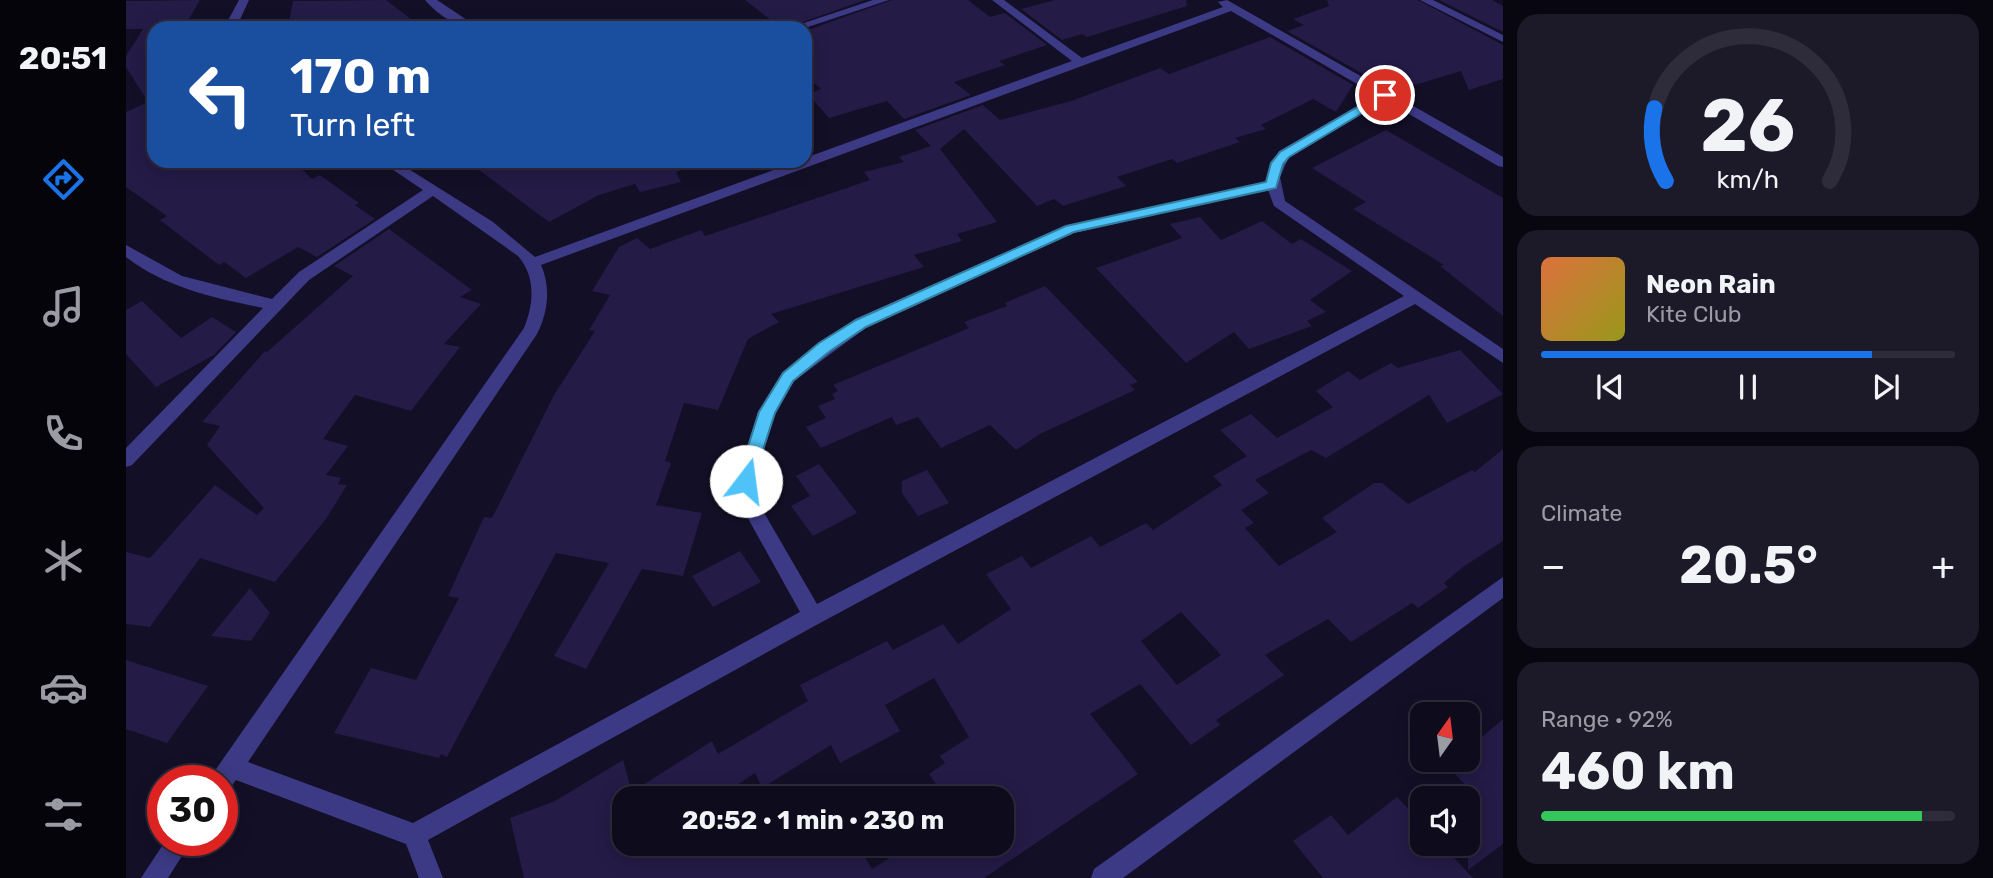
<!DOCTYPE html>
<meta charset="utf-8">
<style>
body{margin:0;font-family:Rubik,sans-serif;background:#1c1929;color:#f1f3f6;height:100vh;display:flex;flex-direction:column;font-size:26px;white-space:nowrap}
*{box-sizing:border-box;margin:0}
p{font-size:23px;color:#9b9ba3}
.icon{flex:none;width:38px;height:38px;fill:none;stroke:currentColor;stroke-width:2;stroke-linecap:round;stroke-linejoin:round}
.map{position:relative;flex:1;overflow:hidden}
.sheet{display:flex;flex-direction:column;gap:14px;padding:14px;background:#08060f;width:490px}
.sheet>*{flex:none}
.hud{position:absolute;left:21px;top:21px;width:665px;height:147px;border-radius:21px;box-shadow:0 4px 18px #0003,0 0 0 2px #2e2b3b;background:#1a4fa0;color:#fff;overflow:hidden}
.needle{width:46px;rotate:14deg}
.fabs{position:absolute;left:1284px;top:702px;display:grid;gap:14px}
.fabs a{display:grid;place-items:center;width:70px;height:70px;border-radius:14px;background:#0e0b1c;box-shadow:0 4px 18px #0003,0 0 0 2px #2e2b3b;font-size:35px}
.speed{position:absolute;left:21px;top:765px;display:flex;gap:14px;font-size:35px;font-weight:700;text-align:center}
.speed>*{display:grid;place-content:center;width:91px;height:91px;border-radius:50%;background:#0e0b1c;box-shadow:0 4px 18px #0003,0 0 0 2px #2e2b3b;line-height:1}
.speed .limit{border:10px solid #d22;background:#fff;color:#111}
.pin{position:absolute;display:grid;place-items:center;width:60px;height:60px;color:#fff;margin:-30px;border:4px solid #fff;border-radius:50%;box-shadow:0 2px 7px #0007}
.me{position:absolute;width:77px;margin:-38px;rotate:15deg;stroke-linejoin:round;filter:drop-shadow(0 0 5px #0008)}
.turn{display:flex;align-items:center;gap:24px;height:147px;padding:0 28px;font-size:32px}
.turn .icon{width:91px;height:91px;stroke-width:2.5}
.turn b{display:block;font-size:49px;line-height:60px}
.big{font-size:52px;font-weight:700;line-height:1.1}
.sheet .tile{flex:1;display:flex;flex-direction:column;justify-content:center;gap:10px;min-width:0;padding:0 24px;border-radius:21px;background:#1c1929}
.sheet .dial{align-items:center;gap:0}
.dial svg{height:182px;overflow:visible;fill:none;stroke:#2e2b3b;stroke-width:7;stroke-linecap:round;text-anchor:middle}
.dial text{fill:#f1f3f6;stroke:none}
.song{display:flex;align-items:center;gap:21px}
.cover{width:84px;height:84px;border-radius:10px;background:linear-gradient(135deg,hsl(20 70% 55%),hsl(60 70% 35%))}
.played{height:7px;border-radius:4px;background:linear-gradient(90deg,#1a73e8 80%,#2e2b3b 80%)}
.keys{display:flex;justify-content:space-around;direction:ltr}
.heat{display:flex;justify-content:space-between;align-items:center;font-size:38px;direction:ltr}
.charge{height:10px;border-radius:5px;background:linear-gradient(90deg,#34c759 92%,#2e2b3b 0)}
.trip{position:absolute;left:486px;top:786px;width:402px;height:70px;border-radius:21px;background:#0e0b1c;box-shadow:0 4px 18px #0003,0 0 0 2px #2e2b3b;font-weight:700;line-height:70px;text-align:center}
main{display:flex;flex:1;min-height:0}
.tabs{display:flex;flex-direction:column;width:126px;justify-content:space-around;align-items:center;background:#06040b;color:#9b9ba3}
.tabs .icon{width:49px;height:49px}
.tabs .current{color:#1a73e8}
.tabs b{font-size:32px;color:#f1f3f6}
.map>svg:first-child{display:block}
.building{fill:#241b47;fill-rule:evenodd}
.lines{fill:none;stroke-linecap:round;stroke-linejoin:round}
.minor{fill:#3d3a85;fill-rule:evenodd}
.route{fill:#4fc3f7;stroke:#337fa1;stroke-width:2}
</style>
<main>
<nav class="tabs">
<b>20:51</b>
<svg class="icon current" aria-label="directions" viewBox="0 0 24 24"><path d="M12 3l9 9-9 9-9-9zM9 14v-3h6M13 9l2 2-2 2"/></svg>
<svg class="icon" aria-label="music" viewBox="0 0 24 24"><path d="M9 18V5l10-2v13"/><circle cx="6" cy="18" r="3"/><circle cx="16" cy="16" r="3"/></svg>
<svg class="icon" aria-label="phone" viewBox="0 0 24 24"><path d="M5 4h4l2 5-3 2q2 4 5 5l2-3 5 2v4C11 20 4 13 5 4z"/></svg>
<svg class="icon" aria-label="climate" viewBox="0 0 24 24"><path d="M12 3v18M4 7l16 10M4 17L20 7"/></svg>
<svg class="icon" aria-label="car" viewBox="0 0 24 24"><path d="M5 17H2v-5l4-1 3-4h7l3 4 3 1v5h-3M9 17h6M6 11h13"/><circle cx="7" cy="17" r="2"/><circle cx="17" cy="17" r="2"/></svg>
<svg class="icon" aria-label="filters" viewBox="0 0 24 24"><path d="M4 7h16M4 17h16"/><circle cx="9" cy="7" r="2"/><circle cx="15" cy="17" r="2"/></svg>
</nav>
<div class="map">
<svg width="1377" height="878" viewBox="0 0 1377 878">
<rect width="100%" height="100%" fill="#130f26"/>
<path class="building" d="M74 0 59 26 28 28V161H167L186 179 194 175 233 203 229 205 249 219 191 257 172 247 120 278 98 262 93 265 34 220 41 216 0 187V112L22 102 0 67V56L17 29H0V1Z
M260 0 297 28H162L167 1Z
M619 0H739L660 28H655Z
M766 0H842L864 17 879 13 921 45 873 61 879 65 828 82 845 95 778 119 761 101 703 118 682 94 695 89 679 75V31Z
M929 0H1060L1061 6 961 37 956 34 936 40 895 9Z
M1201 0H1292L1377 45V79L1343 90 1335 71 1289 85 1256 66 1237 74 1161 31 1178 25 1167 19 1203 6Z
M1313 0H1366L1377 6V32Z
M1144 37 1227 85 1210 112 1187 99 1135 125 1140 129 1109 138 1114 142 1051 163 1046 159 991 177 1000 186 937 206 928 199 911 206 838 129 814 149 871 222 831 234 836 241 788 255 798 267 645 314 653 322 622 339 592 410 558 403 539 461 545 463 530 505 576 513 557 576 516 569 460 669 428 656 483 563 430 553 321 757 315 754 313 758 208 733 245 668 290 680 333 598 322 596 358 517 366 518 428 395 469 331 463 330 484 295 466 291 493 247 511 238 524 249 575 230 579 236 744 180 738 172 778 162 773 157 805 146 789 130 857 105 874 120 945 101 1034 68 1043 74Z
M1260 130 1377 198V316L1314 266 1318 265 1227 209 1240 202 1186 168Z
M341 161H562L563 168 550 172 555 182 514 192 509 184 473 195 423 222Z
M1074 217 1095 240 1136 221 1166 244 1175 239 1226 271 1184 300 1200 312 1181 321 1186 326 1123 349 1108 332 1060 363 970 268 1056 238 1044 224Z
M263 229 346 290 334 297 355 304 318 344 334 347 285 411 229 395 197 439 222 446 200 475 215 478 212 484 221 485 200 519 149 582 74 558 24 627 0 624V552L24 558 89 485 131 515 138 508 81 445 94 426 76 422 139 351 141 352 227 276 208 266Z
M919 286 1012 382 1004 385 1009 390 914 434 890 450 864 425 815 448 792 417 770 425 766 417 695 448 680 427 700 418 692 406 709 399 706 394 712 391 707 385 843 328 838 322 881 306 879 303Z
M16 301 55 338 86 317 110 332 88 355 30 387 0 354V310Z
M1334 350 1377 394 1321 423 1303 395 1200 458 1185 450 1129 480 1143 493 1115 510 1128 523 1119 528 1153 566 1211 532 1196 518 1248 483H1256L1282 504 1346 470 1349 472 1377 449V541L1337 567 1318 583 1322 587 1292 608 1286 603 1225 642 1202 619 1139 655 1158 675 1090 720 1094 725 1065 745 1014 684 964 714 1012 774 858 878H398L384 818 429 801 497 760 506 792 586 741 592 754 682 701 674 685 761 641 767 650 817 624 832 644 885 609 860 574 896 556 905 568 965 536 974 547 1020 523 1027 530 1096 485 1087 476 1121 456 1094 430 1125 414 1151 438 1207 407 1190 391 1222 371 1234 380 1265 363 1272 368ZM1055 612 1095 655 1051 685 1015 641ZM808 678 843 737 814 756 819 763 803 774 819 798H877V844H786L746 869 731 844H499V798H592L629 773 636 788 705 745 714 763 774 731 759 705Z
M693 464 731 513 687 536 665 506 684 496 670 476Z
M801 470 823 503 792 516 776 493V481Z
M614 551 635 582 587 607 566 576Z
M124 588 144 613 125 641 85 636Z
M0 660 82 686 41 743 0 729Z
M1377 719V844L1342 870V788L1322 766 1330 760H1342V749Z
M1271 797 1297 824V844H1315L1347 878H1197L1167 841 1205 815 1222 835Z"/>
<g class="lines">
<path class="minor" d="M113 0H123L110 28H98Z
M299 0H311L353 28C331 28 313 16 299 0Z
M747 0H763L679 28H663Z
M866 0H878L956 58 1097 7 1092 2 1101 0 1377 157V167L1372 166 1259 100 1163 157 1154 177 1159 201 1377 349V363L1289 304 694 623 302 840 317 878H293L280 844 110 780 104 788 96 791V780H85L88 772 398 328C408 303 410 277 392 256L307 196 183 280 6 465 0 467V448L137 308C89 298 40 288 0 257V245L56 276 146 299 173 272 297 190 254 161H270L367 222 409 257 672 161H679V158L946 61ZM1105 11 1250 95 1153 151 1144 166 1141 182 939 226 729 319 656 373 632 412 611 481 619 513 674 612 287 823 122 762 411 334C422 313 425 287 415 265ZM1142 190 1148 206 1278 296 691 604 637 511 629 481 649 413 668 381 741 327 948 233Z
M1294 0H1307L1377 35V42Z
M1377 577V598L997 878H965L968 869Z
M40 840H66L42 878H15Z"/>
</g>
<path class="route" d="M1259 91 1265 95 1263 97 1163 157 1157 164 1150 188 948 232 740 327 704 351 667 381 649 413 625 486H614L611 481 633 412 657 373 693 343 730 320 940 226 1140 182 1145 163 1154 152Z"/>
</svg>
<div class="fabs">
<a><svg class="needle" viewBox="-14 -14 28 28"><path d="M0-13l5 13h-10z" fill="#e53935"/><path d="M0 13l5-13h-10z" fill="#9b9ba3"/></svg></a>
<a><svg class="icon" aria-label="sound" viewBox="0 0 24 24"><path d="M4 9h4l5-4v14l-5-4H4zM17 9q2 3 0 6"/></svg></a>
</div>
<div class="speed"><div class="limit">30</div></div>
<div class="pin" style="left:1259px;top:95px;background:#d93025"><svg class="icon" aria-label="arrive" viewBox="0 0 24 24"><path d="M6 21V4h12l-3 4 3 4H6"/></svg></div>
<svg class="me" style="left:620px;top:481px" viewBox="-20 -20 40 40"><circle r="19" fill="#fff"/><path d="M0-13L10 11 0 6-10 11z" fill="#4fc3f7"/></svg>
<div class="trip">20:52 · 1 min · 230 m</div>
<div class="hud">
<div class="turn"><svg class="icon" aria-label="left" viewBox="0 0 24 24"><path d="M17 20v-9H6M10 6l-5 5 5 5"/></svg><div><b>170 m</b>Turn left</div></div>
</div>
</div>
<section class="sheet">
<div class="tile dial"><svg viewBox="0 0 100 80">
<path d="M14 69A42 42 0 1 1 86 69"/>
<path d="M14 69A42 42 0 0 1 9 37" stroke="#1a73e8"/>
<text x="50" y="56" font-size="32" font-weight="700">26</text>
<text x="50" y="72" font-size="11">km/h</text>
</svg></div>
<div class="tile">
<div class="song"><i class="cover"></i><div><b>Neon Rain</b><p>Kite Club</p></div></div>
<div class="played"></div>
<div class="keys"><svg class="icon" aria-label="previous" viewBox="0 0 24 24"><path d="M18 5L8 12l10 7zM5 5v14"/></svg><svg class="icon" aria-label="pause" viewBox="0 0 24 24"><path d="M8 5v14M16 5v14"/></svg><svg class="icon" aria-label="next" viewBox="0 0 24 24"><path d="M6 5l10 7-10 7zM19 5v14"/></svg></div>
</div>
<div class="tile"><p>Climate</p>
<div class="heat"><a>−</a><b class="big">20.5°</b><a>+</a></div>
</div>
<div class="tile"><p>Range · 92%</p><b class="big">460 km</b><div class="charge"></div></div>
</section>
</main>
